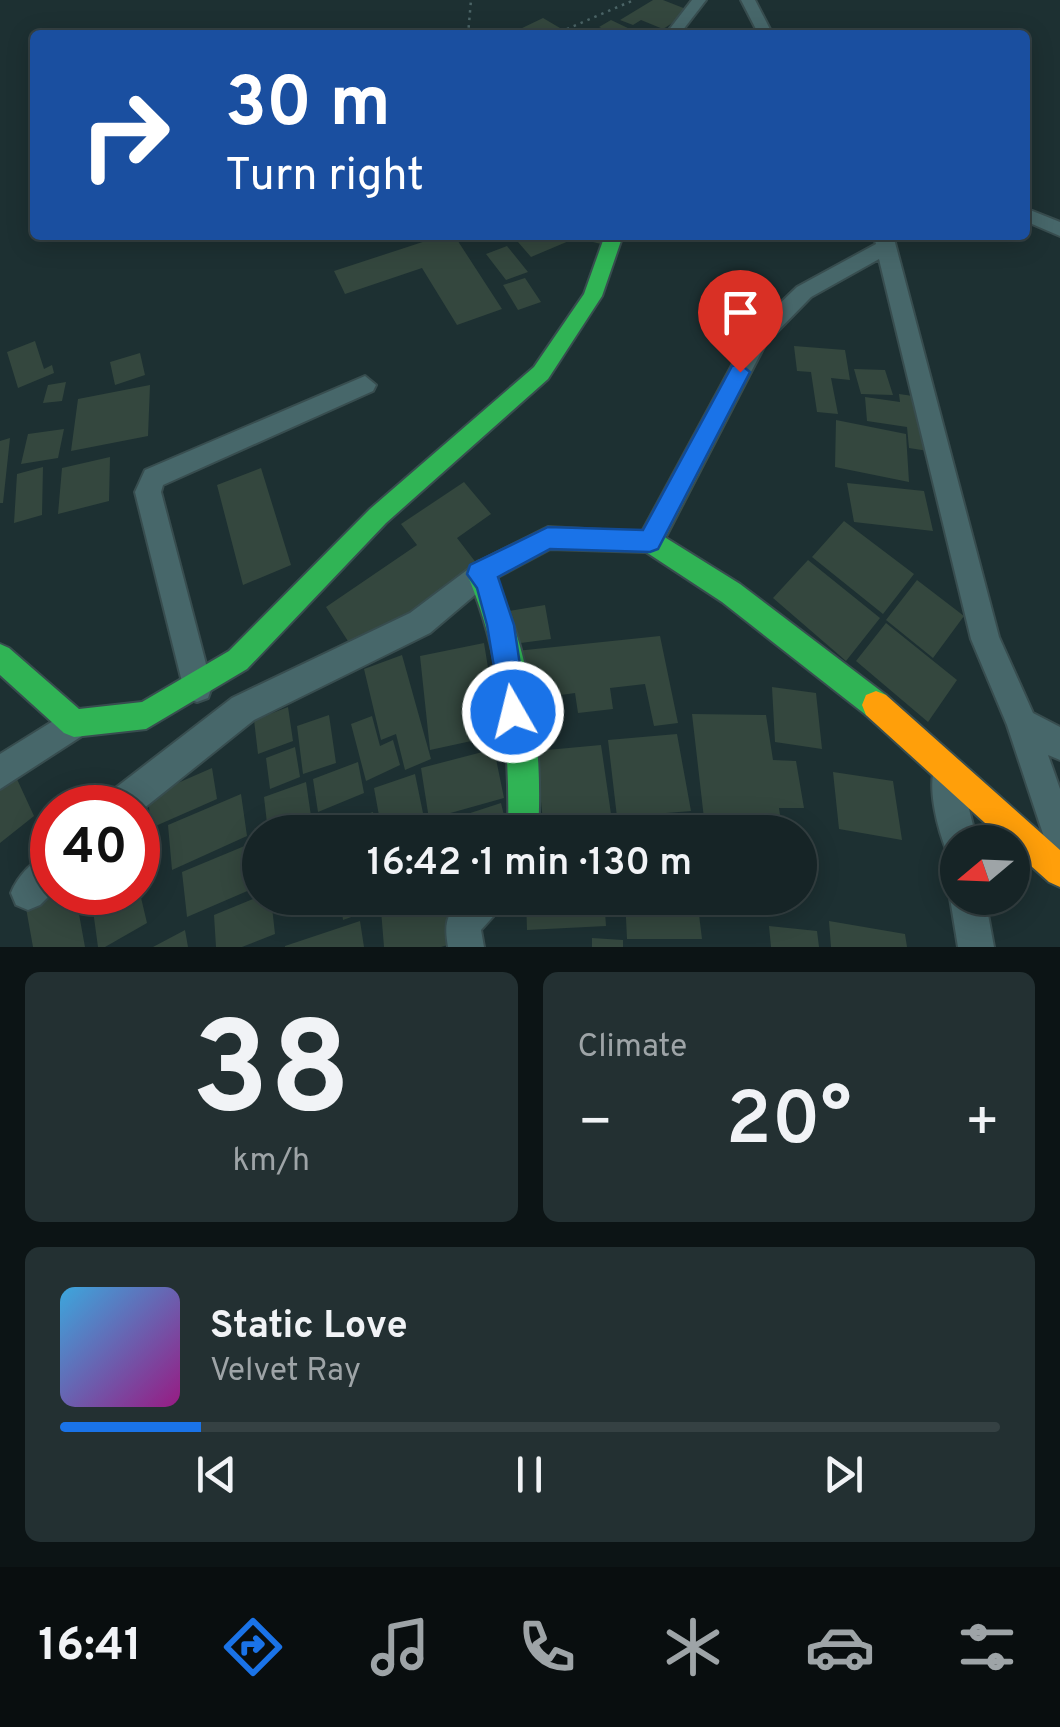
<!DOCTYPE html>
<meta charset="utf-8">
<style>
body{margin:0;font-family:Overpass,sans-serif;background:#233032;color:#f1f3f6;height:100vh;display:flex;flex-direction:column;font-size:38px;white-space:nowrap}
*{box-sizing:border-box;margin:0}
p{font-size:32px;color:#9ea4a7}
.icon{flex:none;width:55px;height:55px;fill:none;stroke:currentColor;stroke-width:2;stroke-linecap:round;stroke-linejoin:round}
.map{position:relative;height:947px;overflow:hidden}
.sheet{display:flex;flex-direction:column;gap:25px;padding:25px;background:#0c1415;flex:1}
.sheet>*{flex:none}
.guide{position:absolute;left:30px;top:30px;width:1000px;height:210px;border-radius:10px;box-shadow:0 5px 25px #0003,0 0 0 2px #354143;background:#1a4fa0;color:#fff;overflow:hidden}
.needle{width:65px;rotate:251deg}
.buttons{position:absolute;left:940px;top:825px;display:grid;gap:20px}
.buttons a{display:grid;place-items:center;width:90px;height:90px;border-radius:50%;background:#162426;box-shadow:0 5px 25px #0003,0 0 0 2px #354143;font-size:50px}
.speed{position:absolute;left:30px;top:785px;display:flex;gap:20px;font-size:50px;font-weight:700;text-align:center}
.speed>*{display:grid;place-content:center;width:130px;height:130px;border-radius:50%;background:#162426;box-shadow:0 5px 25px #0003,0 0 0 2px #354143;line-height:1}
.speed .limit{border:15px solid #d22;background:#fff;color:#111}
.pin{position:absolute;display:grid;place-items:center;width:85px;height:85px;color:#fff;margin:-102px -42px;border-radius:50% 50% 50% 0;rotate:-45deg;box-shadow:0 0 10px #0007}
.pin .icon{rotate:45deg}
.me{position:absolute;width:110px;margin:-55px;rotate:352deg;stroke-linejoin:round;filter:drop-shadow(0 0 8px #0008)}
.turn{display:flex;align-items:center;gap:35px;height:210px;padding:0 30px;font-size:45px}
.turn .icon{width:130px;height:130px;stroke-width:2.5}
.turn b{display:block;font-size:70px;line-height:85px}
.big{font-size:75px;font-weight:600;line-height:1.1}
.sheet .widget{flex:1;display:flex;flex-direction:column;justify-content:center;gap:15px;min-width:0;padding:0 35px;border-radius:15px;background:#233032}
.sheet .dial{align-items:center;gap:0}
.dial b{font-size:130px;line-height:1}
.song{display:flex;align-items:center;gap:30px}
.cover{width:120px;height:120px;border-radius:15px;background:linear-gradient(135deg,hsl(200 70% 55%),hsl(310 70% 35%))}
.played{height:10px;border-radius:5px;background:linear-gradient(90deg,#1a73e8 15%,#354143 15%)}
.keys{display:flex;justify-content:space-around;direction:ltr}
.heat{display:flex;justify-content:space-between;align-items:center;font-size:55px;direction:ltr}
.sheet .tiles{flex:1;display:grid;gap:25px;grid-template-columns:1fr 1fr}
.widget:last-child{grid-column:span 2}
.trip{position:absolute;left:242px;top:815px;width:575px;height:100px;border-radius:50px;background:#162426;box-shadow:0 5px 25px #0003,0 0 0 2px #354143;font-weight:600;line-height:100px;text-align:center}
.menu{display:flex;height:160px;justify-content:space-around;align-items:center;background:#090e0f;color:#9ea4a7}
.menu .icon{width:70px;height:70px}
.menu .on{color:#1a73e8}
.menu b{font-size:45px;color:#f1f3f6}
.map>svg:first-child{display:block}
.building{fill:#34473e}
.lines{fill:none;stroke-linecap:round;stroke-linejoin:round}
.street-casing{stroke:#384d4f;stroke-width:4}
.fast-casing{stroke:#384d4f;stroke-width:4}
.slow-casing{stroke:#384d4f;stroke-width:4}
.path{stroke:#4b6466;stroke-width:2.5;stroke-dasharray:2.5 5;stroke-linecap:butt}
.street{fill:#47676a;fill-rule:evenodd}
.fast{fill:#30b455;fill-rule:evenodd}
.slow{fill:#ff9f0a;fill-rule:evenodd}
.route{fill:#1a73e8;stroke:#114b97;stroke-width:2.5}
</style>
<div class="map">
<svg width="1060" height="947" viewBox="0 0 1060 947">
<rect width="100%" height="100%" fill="#1d3032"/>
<path class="building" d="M653 0H663L691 11 663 29 641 20 633 25 620 20Z
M543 18 560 28 543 35H527L518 30Z
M611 20 632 30 616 35 599 27Z
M444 235H454L502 309 457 325 422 268 345 294 334 271Z
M536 235H605L601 244 581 239 583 235 531 257 518 242Z
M507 246 528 272 506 280 486 254Z
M525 278 541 302 518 310 503 285Z
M35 341 44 369 52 365 54 373 18 388 7 352Z
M794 346 845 350 850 380 831 378 838 414 817 412 811 372 797 371Z
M140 353 145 375 115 385 110 362Z
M854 369 885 370 893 395 861 394Z
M66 382 62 401 43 403 48 385Z
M150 385 148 436 71 451 78 399Z
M899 394 920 397 928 451 909 448 907 427 867 421 865 397 900 402Z
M836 420 906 434 909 482 835 467Z
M64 429 58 458 21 464 28 434Z
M10 438 3 503H0V441Z
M110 457 109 501 58 514 62 468Z
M43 467 42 515 14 523 17 474Z
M261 468 291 565 243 585 217 485Z
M464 482 491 514 457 538 477 564 355 652 326 607 417 545 401 524Z
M847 483 924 491 933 531 854 522Z
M844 521 914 574 883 614 812 557Z
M808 560 880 618 846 661 773 598Z
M917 580 964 616 933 658 886 620Z
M545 605 551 639 513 644 509 611Z
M886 623 957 680 928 722 856 661Z
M660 636 678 723 654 726 645 684 610 688 613 709 578 713 575 693 554 696 552 684 520 687 516 651Z
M484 643 499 735 430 750 420 656Z
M402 655 431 759 405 770 396 734 381 740 364 669Z
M772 687 816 693 822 749 775 742Z
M549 691 556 739 530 743 524 695Z
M288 707 293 741 258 754 254 720Z
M692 714 766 715 773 760 796 761 804 808H779L782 829 705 827Z
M329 715 336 763 303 774 297 726Z
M372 716 380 746 393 740 400 765 366 781 351 724Z
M677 734 691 811 617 817 608 740Z
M601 745 611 814 543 822 536 751Z
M295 747 300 777 270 789 266 758Z
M494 749 504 798 429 819 421 768Z
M358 762 364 793 318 812 313 779Z
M212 768 217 799 151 828 148 796Z
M833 772 893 781 902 840 839 829Z
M415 774 424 818 407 825 408 832H382L374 788Z
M16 777 34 816 0 843V789Z
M306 782 311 816 268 832 264 797Z
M241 794 247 836 172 870 168 825Z
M501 803 508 832H412Z
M373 812 376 832H332L331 826Z
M321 817 323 832H281Z
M247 845 252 889 187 917 182 872Z
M138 885 147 923 105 947H98L92 903 110 892H138Z
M52 892H75L85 947H33L26 908Z
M260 896 271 898 275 934 242 947H216L214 915Z
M340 898H386L387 904 343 920Z
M426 898H452L458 942 441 947H384L381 910Z
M526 898H604L606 926 527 930Z
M625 898H697L702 939H627Z
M360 921 364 947H285V946Z
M829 921 905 934 907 947H831Z
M769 926 817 931 819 947H771Z
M185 930 188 947H153Z
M592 938 623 940V947H592Z"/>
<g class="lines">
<defs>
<path id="street" d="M692 0H706L679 35H665Z
M741 0H755L773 35H759Z
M1025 208 1060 222V236L1025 221Z
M873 235H893L999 637 1033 713 1060 727V760L1048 755 1060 789V854L1048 849 1007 725 971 639 879 259 811 297 766 343 659 550 650 553 641 550 637 541 750 332 797 287 876 244Z
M365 376 376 385 373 391 163 485 161 492 212 687 208 698 197 702 186 698 135 492 145 470Z
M479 561 489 565 493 574 489 583 430 633 254 720 138 813V808H101L105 796 232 698 410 613Z
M74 708 85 712 89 723 85 734 0 789V754Z
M947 758 958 763 977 842H958V858L948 854C938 831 926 786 936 763Z
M52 852 53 892 40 905 28 910 16 905 11 893C18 875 34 859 52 852Z
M958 885V898H985L994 947H958L950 898Z
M463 898H504L499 910 481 930 484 947H448C444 923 446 915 463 898Z"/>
<path id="fast" d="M605 235H623L602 296 548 379 386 523 247 669 146 729 74 737 64 733 0 675V644L9 648 79 709 142 702 229 651 370 509 534 367 584 294Z
M548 527 658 533 740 584 886 695 890 705 886 715 876 719 866 715 722 602 646 552 550 549 494 579C532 652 543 751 538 832H508C510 744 502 656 467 574L470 566Z"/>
<path id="slow" d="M876 691 886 695 1060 850V887L1049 882 1012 849V842H1006L866 715 862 705 866 695Z"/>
</defs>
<use href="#street" class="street-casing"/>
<use href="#fast" class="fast-casing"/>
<use href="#slow" class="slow-casing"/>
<path class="path" d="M468 35 471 0
M553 35 634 0"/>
<use href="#street" class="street"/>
<use href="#fast" class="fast"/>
<use href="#slow" class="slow"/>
</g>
<path class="route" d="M740 364 750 372 658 549 650 552 550 549 498 577 514 625 527 712 523 721 513 725 503 721 487 625 477 588 467 574 470 565 548 527 643 530 732 366Z"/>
</svg>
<div class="buttons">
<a><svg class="needle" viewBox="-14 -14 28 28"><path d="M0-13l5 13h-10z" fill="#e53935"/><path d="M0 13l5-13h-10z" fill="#9ea4a7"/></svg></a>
</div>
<div class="speed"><div class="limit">40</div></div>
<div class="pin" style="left:740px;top:372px;background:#d93025"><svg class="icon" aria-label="arrive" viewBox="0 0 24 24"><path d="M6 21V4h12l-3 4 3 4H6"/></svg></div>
<svg class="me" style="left:513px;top:712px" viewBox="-20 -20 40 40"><circle r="17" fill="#1a73e8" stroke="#fff" stroke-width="3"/><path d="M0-11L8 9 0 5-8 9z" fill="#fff"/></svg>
<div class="trip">16:42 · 1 min · 130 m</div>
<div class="guide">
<div class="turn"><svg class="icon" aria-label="right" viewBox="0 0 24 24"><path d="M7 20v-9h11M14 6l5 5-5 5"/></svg><div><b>30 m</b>Turn right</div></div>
</div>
</div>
<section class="sheet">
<div class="tiles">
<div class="widget dial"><b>38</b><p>km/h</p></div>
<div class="widget"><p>Climate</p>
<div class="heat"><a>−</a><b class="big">20°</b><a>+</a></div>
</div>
<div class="widget">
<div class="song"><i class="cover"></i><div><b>Static Love</b><p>Velvet Ray</p></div></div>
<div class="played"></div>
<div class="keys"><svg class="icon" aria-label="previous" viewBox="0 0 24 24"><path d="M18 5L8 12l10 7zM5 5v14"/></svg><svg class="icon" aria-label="pause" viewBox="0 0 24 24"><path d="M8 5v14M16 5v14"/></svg><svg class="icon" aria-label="next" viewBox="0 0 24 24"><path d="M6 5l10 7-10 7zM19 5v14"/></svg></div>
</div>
</div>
</section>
<nav class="menu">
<b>16:41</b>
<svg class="icon on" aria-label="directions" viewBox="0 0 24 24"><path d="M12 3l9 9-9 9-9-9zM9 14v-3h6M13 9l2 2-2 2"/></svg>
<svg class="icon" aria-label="music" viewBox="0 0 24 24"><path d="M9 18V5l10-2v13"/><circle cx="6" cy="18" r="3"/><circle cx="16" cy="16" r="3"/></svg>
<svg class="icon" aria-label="phone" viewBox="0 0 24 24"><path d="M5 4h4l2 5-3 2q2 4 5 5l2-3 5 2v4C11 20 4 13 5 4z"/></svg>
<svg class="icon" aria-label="climate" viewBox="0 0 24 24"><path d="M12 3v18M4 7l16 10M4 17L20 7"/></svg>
<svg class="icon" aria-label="car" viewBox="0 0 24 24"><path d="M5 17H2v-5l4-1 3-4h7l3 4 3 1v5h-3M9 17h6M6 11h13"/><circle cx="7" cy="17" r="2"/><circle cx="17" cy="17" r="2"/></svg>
<svg class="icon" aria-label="filters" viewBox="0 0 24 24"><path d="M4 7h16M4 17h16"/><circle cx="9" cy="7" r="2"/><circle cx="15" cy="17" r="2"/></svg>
</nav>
